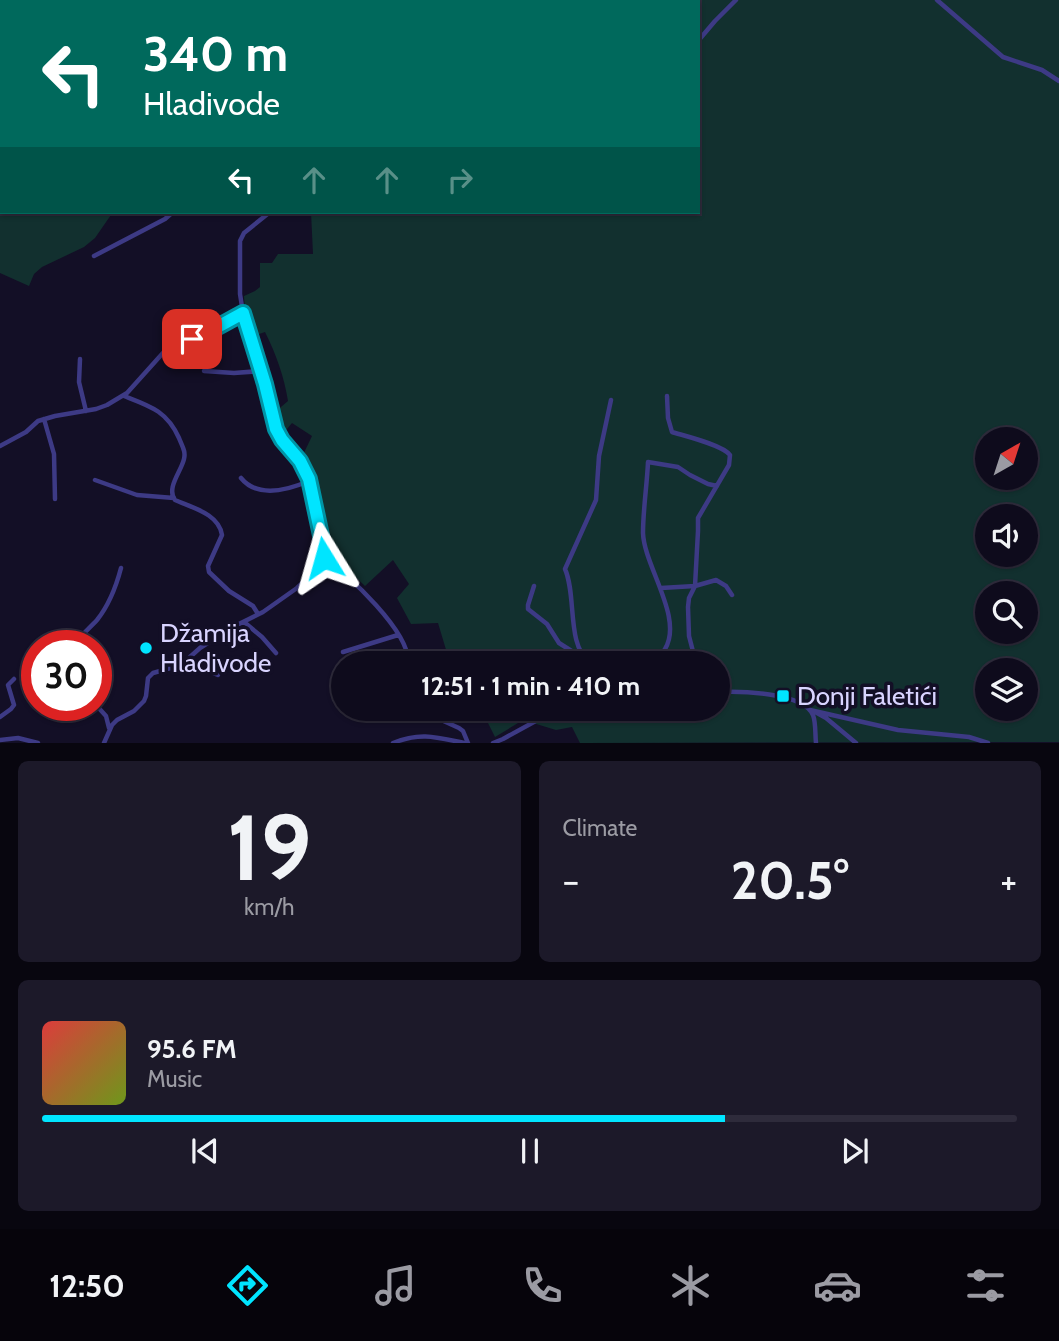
<!DOCTYPE html>
<meta charset="utf-8">
<style>
body{margin:0;font-family:Cabin,sans-serif;background:#1c1929;color:#f1f3f6;height:100vh;display:flex;flex-direction:column;font-size:26px;white-space:nowrap}
*{box-sizing:border-box;margin:0}
p{font-size:23px;color:#9b9ba3}
.icon{flex:none;width:38px;height:38px;fill:none;stroke:currentColor;stroke-width:2;stroke-linecap:round;stroke-linejoin:round}
.map{position:relative;height:743px;overflow:hidden}
.sheet{display:flex;flex-direction:column;gap:18px;padding:18px;background:#08060f;flex:1}
.sheet>*{flex:none}
.top-card{position:absolute;left:0px;top:0px;width:700px;height:214px;box-shadow:0 2px 5px #0004,0 0 0 2px #2e2b3b;background:#00695c;color:#fff;overflow:hidden}
.needle{width:46px;rotate:39deg}
.tools{position:absolute;left:975px;top:427px;display:grid;gap:14px}
.tools a{display:grid;place-items:center;width:63px;height:63px;border-radius:50%;background:#0e0b1c;box-shadow:0 2px 5px #0004,0 0 0 2px #2e2b3b;font-size:35px}
.speed{position:absolute;left:21px;top:630px;display:flex;gap:14px;font-size:35px;font-weight:700;text-align:center}
.speed>*{display:grid;place-content:center;width:91px;height:91px;border-radius:50%;background:#0e0b1c;box-shadow:0 2px 5px #0004,0 0 0 2px #2e2b3b;line-height:1}
.speed .limit{border:10px solid #d22;background:#fff;color:#111}
.pin{position:absolute;display:grid;place-items:center;width:60px;height:60px;color:#fff;margin:-30px;border-radius:14px;box-shadow:0 4px 10px #0006}
.me{position:absolute;width:77px;margin:-38px;rotate:352deg;stroke-linejoin:round;filter:drop-shadow(0 0 5px #0008)}
.turn{display:flex;align-items:center;gap:24px;height:147px;padding:0 28px;font-size:32px}
.turn .icon{width:91px;height:91px;stroke-width:2.5}
.turn b{display:block;font-size:49px;line-height:60px}
.lanes{display:flex;align-items:center;height:66px;padding:0 28px;background:#0003;justify-content:center;gap:35px;direction:ltr}
.lanes .off{opacity:.35}
.big{font-size:52px;font-weight:700;line-height:1.1}
.sheet .card{flex:1;display:flex;flex-direction:column;justify-content:center;gap:10px;min-width:0;padding:0 24px;border-radius:10px;background:#1c1929}
.sheet .dial{align-items:center;gap:0}
.dial b{font-size:91px;line-height:1}
.song{display:flex;align-items:center;gap:21px}
.cover{width:84px;height:84px;border-radius:10px;background:linear-gradient(135deg,hsl(0 70% 55%),hsl(80 70% 35%))}
.played{height:7px;border-radius:4px;background:linear-gradient(90deg,#00e5ff 70%,#2e2b3b 70%)}
.keys{display:flex;justify-content:space-around;direction:ltr}
.heat{display:flex;justify-content:space-between;align-items:center;font-size:38px;direction:ltr}
.sheet .tiles{flex:1;display:grid;gap:18px;grid-template-columns:1fr 1fr}
.card:last-child{grid-column:span 2}
.trip{position:absolute;left:331px;top:651px;width:399px;height:70px;border-radius:35px;background:#0e0b1c;box-shadow:0 2px 5px #0004,0 0 0 2px #2e2b3b;font-weight:700;line-height:70px;text-align:center}
.tabs{display:flex;height:112px;justify-content:space-around;align-items:center;background:#06040b;color:#9b9ba3}
.tabs .icon{width:49px;height:49px}
.tabs .active{color:#00e5ff}
.tabs b{font-size:32px;color:#f1f3f6}
.map>svg:first-child{display:block}
.green{fill:#12302f;fill-rule:evenodd}
.lines{fill:none;stroke-linecap:round;stroke-linejoin:round}
.street{stroke:#3d3a85;stroke-width:4.5}
.route-casing{stroke:#0095a6;stroke-width:18}
.route{stroke:#00e5ff;stroke-width:12}
.poi-dot{fill:#00e5ff;stroke:#130f26;stroke-width:2.5}
.labels{text-anchor:middle;stroke-width:7;stroke-linejoin:round;paint-order:stroke}
.poi-label{font-size:26px;fill:#d9d4ff;stroke:#130f26;text-anchor:start}
</style>
<div class="map">
<svg width="1059" height="743" viewBox="0 0 1059 743">
<rect width="100%" height="100%" fill="#130f26"/>
<path class="green" d="M0 0H71V2H2V212H113L95 238 84 247 42 267 34 274 29 286 0 273Z
M351 0H1059V742L580 743 572 727 556 730 523 720 495 737 485 717 468 709H718V663H450L438 623 411 624 397 598 409 584 393 560 365 586 343 565 330 557 325 543 312 478 301 459 312 436 292 423 282 435 278 427 275 412 288 401C284 376 276 354 265 332L253 336 245 311 244 296 255 291 260 287V263H272L278 254H313L311 212H698V2H352ZM987 439H1026V478H987ZM987 516H1026V555H987ZM987 593H1026V632H987ZM987 670H1026V709H987Z"/>
<g class="lines">
<path class="street" d="M517 0 518 2
M937 0 1003 57 1042 70 1059 81
M604 2 613 0
M698 41 715 21 736 0
M94 256 165 219 173 212
M243 313 240 294V241L244 233 270 212
M80 359 79 382 86 411
M204 371 234 373 261 371
M124 396C150 406 167 411 179 438 182 446 186 451 184 459 181 472 166 488 175 500 193 508 219 514 222 535L208 566 209 572 229 591 253 606 258 614
M667 396 668 418 672 432C685 436 723 445 730 455L729 465 698 518V531L695 586 689 598 688 607 689 636 696 663
M44 419 54 454 55 499
M0 446 26 432 38 421 55 416 96 409 107 405 127 393 171 344C178 340 186 341 194 338 211 332 227 322 243 313L265 384 276 429 282 440 300 461 309 479 323 545 324 558 316 570 297 588 263 612 231 628 200 648 181 665 153 673 148 678 146 696 144 701 134 711 117 720 112 725 104 743
M241 478C258 499 288 490 309 481
M95 480 137 495 174 498
M324 558C348 574 411 633 408 663
M534 586 528 605V609L547 624 559 643 581 657
M661 588 695 586 716 580 726 586 732 595
M244 622 262 637 276 653
M74 646C79 636 89 629 97 620 109 605 116 587 121 568
M343 652 398 635
M590 663C566 645 577 596 565 569L596 500 599 456 611 400
M649 663C657 661 660 656 665 649 684 618 644 566 643 533 643 510 647 485 648 462L678 467 690 475 708 484 717 486
M182 665 198 667 218 675
M718 692C738 691 803 692 813 715 816 723 815 734 816 743
M96 705 106 716 109 728
M417 709 459 728 463 731 468 743
M810 710 898 730 969 737 988 743
M817 713 826 718 856 743
M0 717 11 709 14 705 8 685 14 679
M0 740 18 738 38 743
M393 743C420 732 436 737 464 743
M493 743 503 739 543 717 571 709"/>
</g>
<g class="lines">
<defs>
<path id="route" d="M192 339 212 330 243 313 265 384 276 429 282 440 300 461 309 479 323 545 324 558"/>
</defs>
<use href="#route" class="route-casing"/>
<use href="#route" class="route"/>
</g>
<g class="poi-dot">
<circle cx="146" cy="648" r="7"/>
<rect x="776" y="689" width="14" height="14" rx="3.5"/>
</g>
<g class="labels">
<g class="poi-label">
<text x="160" y="642">Džamija<tspan x="160" dy="30">Hladivode</tspan></text>
<text x="797" y="705">Donji Faletići</text>
</g>
</g>
</svg>
<div class="tools">
<a><svg class="needle" viewBox="-14 -14 28 28"><path d="M0-13l5 13h-10z" fill="#e53935"/><path d="M0 13l5-13h-10z" fill="#9b9ba3"/></svg></a>
<a><svg class="icon" aria-label="sound" viewBox="0 0 24 24"><path d="M4 9h4l5-4v14l-5-4H4zM17 9q2 3 0 6"/></svg></a>
<a><svg class="icon" aria-label="search" viewBox="0 0 24 24"><circle cx="10" cy="10" r="6"/><path d="M15 15l6 6"/></svg></a>
<a><svg class="icon" aria-label="layers" viewBox="0 0 24 24"><path d="M12 4l9 5-9 5-9-5zM3 14l9 5 9-5"/></svg></a>
</div>
<div class="speed"><div class="limit">30</div></div>
<div class="pin" style="left:192px;top:339px;background:#d93025"><svg class="icon" aria-label="arrive" viewBox="0 0 24 24"><path d="M6 21V4h12l-3 4 3 4H6"/></svg></div>
<svg class="me" style="left:324px;top:558px" viewBox="-20 -20 40 40"><path d="M0-17L14 15 0 8-14 15z" fill="#00e5ff" stroke="#fff" stroke-width="4"/></svg>
<div class="trip">12:51 · 1 min · 410 m</div>
<div class="top-card">
<div class="turn"><svg class="icon" aria-label="left" viewBox="0 0 24 24"><path d="M17 20v-9H6M10 6l-5 5 5 5"/></svg><div><b>340 m</b>Hladivode</div></div>
<div class="lanes"><svg class="icon" aria-label="left" viewBox="0 0 24 24"><path d="M17 20v-9H6M10 6l-5 5 5 5"/></svg><svg class="icon off" aria-label="ahead" viewBox="0 0 24 24"><path d="M12 20V5M6 11l6-6 6 6"/></svg><svg class="icon off" aria-label="ahead" viewBox="0 0 24 24"><path d="M12 20V5M6 11l6-6 6 6"/></svg><svg class="icon off" aria-label="right" viewBox="0 0 24 24"><path d="M7 20v-9h11M14 6l5 5-5 5"/></svg></div>
</div>
</div>
<section class="sheet">
<div class="tiles">
<div class="card dial"><b>19</b><p>km/h</p></div>
<div class="card"><p>Climate</p>
<div class="heat"><a>−</a><b class="big">20.5°</b><a>+</a></div>
</div>
<div class="card">
<div class="song"><i class="cover"></i><div><b>95.6 FM</b><p>Music</p></div></div>
<div class="played"></div>
<div class="keys"><svg class="icon" aria-label="previous" viewBox="0 0 24 24"><path d="M18 5L8 12l10 7zM5 5v14"/></svg><svg class="icon" aria-label="pause" viewBox="0 0 24 24"><path d="M8 5v14M16 5v14"/></svg><svg class="icon" aria-label="next" viewBox="0 0 24 24"><path d="M6 5l10 7-10 7zM19 5v14"/></svg></div>
</div>
</div>
</section>
<nav class="tabs">
<b>12:50</b>
<svg class="icon active" aria-label="directions" viewBox="0 0 24 24"><path d="M12 3l9 9-9 9-9-9zM9 14v-3h6M13 9l2 2-2 2"/></svg>
<svg class="icon" aria-label="music" viewBox="0 0 24 24"><path d="M9 18V5l10-2v13"/><circle cx="6" cy="18" r="3"/><circle cx="16" cy="16" r="3"/></svg>
<svg class="icon" aria-label="phone" viewBox="0 0 24 24"><path d="M5 4h4l2 5-3 2q2 4 5 5l2-3 5 2v4C11 20 4 13 5 4z"/></svg>
<svg class="icon" aria-label="climate" viewBox="0 0 24 24"><path d="M12 3v18M4 7l16 10M4 17L20 7"/></svg>
<svg class="icon" aria-label="car" viewBox="0 0 24 24"><path d="M5 17H2v-5l4-1 3-4h7l3 4 3 1v5h-3M9 17h6M6 11h13"/><circle cx="7" cy="17" r="2"/><circle cx="17" cy="17" r="2"/></svg>
<svg class="icon" aria-label="filters" viewBox="0 0 24 24"><path d="M4 7h16M4 17h16"/><circle cx="9" cy="7" r="2"/><circle cx="15" cy="17" r="2"/></svg>
</nav>
